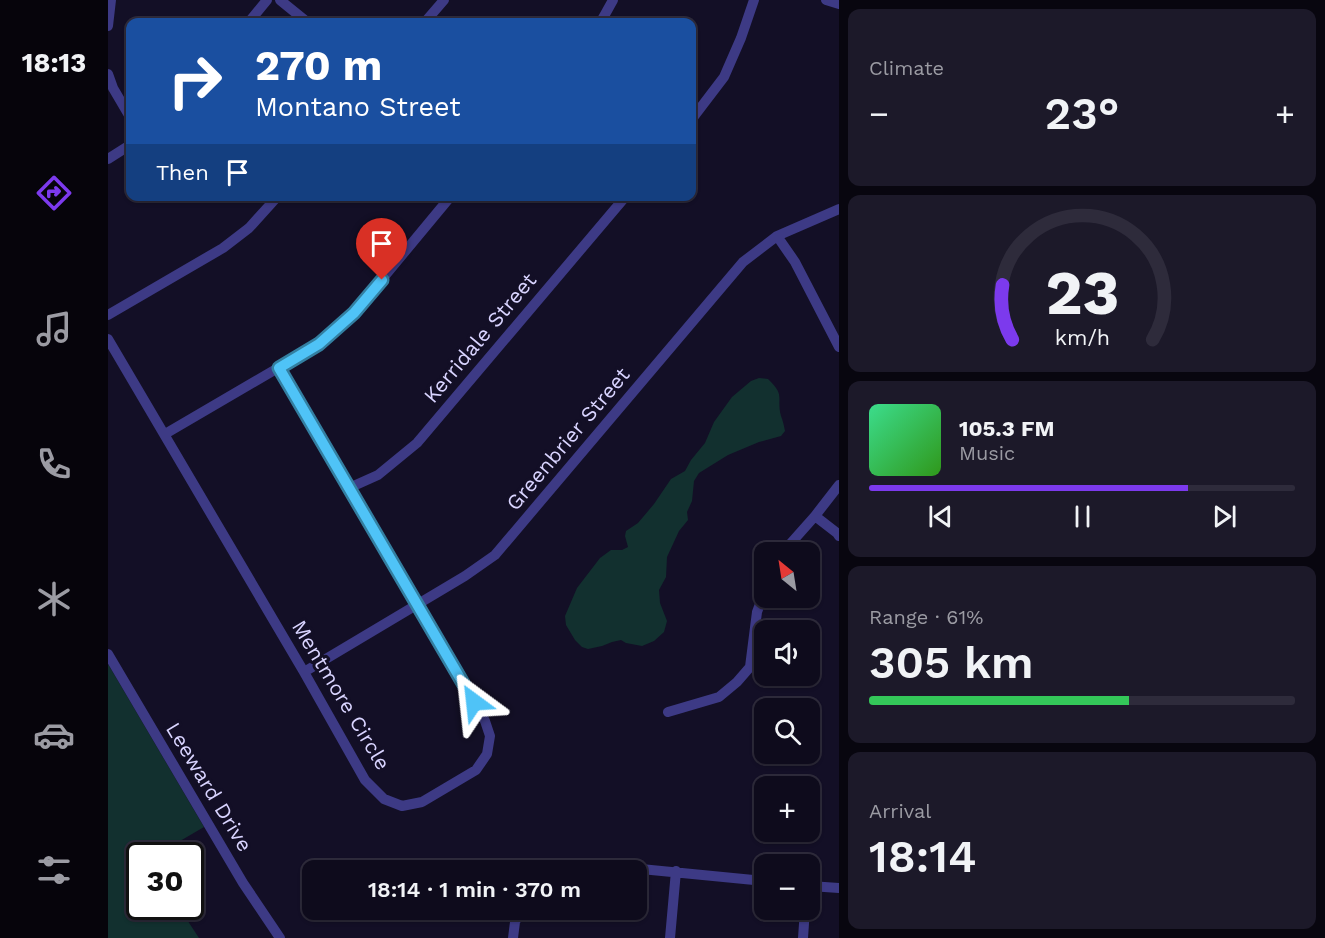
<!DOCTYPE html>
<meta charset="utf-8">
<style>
body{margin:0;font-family:"Work Sans",sans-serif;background:#1c1929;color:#f1f3f6;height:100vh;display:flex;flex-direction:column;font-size:22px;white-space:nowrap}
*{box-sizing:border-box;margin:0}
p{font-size:20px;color:#9b9ba3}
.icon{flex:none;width:33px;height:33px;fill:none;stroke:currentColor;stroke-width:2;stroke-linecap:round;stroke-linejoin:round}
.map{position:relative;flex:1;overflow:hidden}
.side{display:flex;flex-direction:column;gap:9px;padding:9px;background:#08060f;width:486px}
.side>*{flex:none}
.top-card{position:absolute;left:18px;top:18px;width:570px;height:183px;border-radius:12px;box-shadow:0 2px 4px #0004,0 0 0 2px #2e2b3b;background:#1a4fa0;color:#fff;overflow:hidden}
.needle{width:39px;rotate:330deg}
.tools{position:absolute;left:646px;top:542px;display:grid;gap:12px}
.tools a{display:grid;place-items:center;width:66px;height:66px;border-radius:12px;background:#0e0b1c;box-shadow:0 2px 4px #0004,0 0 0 2px #2e2b3b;font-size:30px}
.speed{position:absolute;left:18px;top:842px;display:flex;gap:12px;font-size:30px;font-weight:700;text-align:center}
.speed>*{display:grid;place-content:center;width:78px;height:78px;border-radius:50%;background:#0e0b1c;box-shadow:0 2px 4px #0004,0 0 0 2px #2e2b3b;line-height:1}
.speed .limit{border:3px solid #111;border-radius:9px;background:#fff;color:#111}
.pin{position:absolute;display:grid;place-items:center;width:51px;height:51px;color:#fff;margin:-62px -26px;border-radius:50% 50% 50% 0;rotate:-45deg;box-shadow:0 0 6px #0007}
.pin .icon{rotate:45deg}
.me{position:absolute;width:66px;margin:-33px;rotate:330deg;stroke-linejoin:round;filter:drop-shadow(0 0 4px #0008)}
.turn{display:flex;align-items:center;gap:21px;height:126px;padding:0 30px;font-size:27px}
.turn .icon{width:78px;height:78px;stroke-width:2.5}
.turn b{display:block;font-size:42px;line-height:51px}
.then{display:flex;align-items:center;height:57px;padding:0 30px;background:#0003;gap:12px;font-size:22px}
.big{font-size:45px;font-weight:600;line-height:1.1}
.side .tile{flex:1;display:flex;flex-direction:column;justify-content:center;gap:9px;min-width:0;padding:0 21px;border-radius:12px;background:#1c1929}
.side .dial{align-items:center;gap:0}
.dial svg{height:156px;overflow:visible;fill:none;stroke:#2e2b3b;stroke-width:7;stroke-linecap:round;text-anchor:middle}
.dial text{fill:#f1f3f6;stroke:none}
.song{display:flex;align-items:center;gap:18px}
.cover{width:72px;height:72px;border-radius:9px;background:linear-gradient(135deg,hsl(150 70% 55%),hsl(110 70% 35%))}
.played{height:6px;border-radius:3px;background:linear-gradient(90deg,#7c3aed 75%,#2e2b3b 75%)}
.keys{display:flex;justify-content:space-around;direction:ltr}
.heat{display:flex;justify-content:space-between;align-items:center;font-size:33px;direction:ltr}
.charge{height:9px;border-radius:4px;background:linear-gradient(90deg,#34c759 61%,#2e2b3b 0)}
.trip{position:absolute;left:194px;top:860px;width:345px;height:60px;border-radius:12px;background:#0e0b1c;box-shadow:0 2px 4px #0004,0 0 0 2px #2e2b3b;font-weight:600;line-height:60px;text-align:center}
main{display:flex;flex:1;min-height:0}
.tabs{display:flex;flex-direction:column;width:108px;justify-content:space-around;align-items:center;background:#06040b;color:#9b9ba3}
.tabs .icon{width:42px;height:42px}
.tabs .on{color:#7c3aed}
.tabs b{font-size:27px;color:#f1f3f6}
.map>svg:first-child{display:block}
.green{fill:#12302f}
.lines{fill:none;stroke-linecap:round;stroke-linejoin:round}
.street{stroke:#3d3a85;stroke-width:10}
.route-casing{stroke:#337fa1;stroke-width:15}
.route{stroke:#4fc3f7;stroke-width:10}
.labels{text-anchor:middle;stroke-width:6;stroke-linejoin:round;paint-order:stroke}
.street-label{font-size:21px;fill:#d9d4ff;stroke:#130f26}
</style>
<main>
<nav class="tabs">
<b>18:13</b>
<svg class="icon on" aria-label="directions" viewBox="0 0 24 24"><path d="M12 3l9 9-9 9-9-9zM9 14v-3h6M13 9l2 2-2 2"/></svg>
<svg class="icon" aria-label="music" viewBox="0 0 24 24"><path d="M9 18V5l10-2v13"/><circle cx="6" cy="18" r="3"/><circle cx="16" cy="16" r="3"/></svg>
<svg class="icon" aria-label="phone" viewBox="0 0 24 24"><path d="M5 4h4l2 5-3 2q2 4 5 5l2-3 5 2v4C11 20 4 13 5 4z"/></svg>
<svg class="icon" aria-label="climate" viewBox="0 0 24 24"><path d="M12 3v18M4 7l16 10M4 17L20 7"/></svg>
<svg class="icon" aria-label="car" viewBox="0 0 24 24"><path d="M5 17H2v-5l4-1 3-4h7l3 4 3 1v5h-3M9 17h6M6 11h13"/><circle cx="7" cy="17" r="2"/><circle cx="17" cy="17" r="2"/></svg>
<svg class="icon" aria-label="filters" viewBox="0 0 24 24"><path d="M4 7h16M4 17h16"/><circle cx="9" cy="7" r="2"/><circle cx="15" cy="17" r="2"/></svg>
</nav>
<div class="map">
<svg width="731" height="938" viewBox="0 0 731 938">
<rect width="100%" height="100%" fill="#130f26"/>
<path class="green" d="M651 378 660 379C678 396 668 397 673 416 675 421 676 426 677 431L673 436 651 442 620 455 591 473 586 481 584 501 579 512 580 520 571 531 559 557 558 577 551 590 552 603 559 621 556 632 546 641 534 646 518 643 513 640 504 642 494 646 480 649 474 647 467 640 458 625 457 616 469 588 492 558 503 550H514L520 547 517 536 518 531 530 523 546 504 563 479 577 471 583 460 597 443 606 422 624 397 643 381Z
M0 664 96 827 48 855H32V906H70L91 938H0Z"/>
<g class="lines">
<path class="street" d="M172 0 199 22
M718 0 731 4
M141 22 159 0
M317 22 336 0
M492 22 495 18 505 0
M0 26 3 0
M0 74 5 88 22 117
M584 119 616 77 633 38 646 0
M0 159 22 145
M669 236 687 262 731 347
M0 315 115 248 141 228 170 196
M0 339 196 672 257 780 276 799 294 806 314 802 368 770 379 754 382 736 377 721 171 368
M57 434 211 344 246 313 343 196
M241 488 270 475 309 443 518 196
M707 516 729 533 731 536
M675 552 707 516 731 485
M0 654 135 883 172 938
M196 672 357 576 387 555 635 262 669 236 731 209
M560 712 611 697 629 682 642 667 649 612 657 591
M461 870 492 865 657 881
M702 886 731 888
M405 938 407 922 414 909
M562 938 568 871
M695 938 697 909"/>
</g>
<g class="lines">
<defs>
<path id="route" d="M274 280 246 313 211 344 171 368 366 702"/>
</defs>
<use href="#route" class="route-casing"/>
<use href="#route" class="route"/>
</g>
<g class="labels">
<g class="street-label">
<text transform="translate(372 338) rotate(-50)" y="7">Kerridale Street</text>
<text transform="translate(460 439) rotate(-50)" y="7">Greenbrier Street</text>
<text transform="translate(233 695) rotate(59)" y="7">Mentmore Circle</text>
<text transform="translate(101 787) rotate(59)" y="7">Leeward Drive</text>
</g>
</g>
</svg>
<div class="tools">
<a><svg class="needle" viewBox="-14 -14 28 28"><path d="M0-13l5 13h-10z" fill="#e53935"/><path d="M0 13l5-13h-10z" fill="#9b9ba3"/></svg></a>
<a><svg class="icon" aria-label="sound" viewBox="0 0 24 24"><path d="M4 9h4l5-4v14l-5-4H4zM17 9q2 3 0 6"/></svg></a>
<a><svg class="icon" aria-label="search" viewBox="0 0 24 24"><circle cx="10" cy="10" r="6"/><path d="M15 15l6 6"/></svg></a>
<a>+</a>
<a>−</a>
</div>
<div class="speed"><div class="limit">30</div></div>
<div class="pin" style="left:274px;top:280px;background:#d93025"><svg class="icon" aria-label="arrive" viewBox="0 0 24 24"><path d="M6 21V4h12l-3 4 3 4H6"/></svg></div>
<svg class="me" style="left:366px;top:702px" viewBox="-20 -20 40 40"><path d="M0-17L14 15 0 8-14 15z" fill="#4fc3f7" stroke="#fff" stroke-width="4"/></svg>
<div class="trip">18:14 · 1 min · 370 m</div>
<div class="top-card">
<div class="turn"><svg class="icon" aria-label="right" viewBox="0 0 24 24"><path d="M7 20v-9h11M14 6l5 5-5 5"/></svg><div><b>270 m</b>Montano Street</div></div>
<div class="then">Then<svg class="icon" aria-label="arrive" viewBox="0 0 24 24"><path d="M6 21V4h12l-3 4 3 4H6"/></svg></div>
</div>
</div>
<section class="side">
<div class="tile"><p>Climate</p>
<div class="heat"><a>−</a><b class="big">23°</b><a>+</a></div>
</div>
<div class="tile dial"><svg viewBox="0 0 100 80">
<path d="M14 69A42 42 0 1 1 86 69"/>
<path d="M14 69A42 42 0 0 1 9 41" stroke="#7c3aed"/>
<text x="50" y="56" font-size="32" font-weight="700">23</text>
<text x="50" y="72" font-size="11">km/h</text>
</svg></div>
<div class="tile">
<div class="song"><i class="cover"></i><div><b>105.3 FM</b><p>Music</p></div></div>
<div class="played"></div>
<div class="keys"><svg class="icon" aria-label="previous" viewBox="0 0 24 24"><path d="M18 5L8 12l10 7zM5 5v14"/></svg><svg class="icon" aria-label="pause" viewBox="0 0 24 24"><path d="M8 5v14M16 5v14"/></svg><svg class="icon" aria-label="next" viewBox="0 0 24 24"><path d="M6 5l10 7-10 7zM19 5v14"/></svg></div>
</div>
<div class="tile"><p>Range · 61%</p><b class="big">305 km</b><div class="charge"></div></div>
<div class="tile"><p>Arrival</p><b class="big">18:14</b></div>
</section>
</main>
